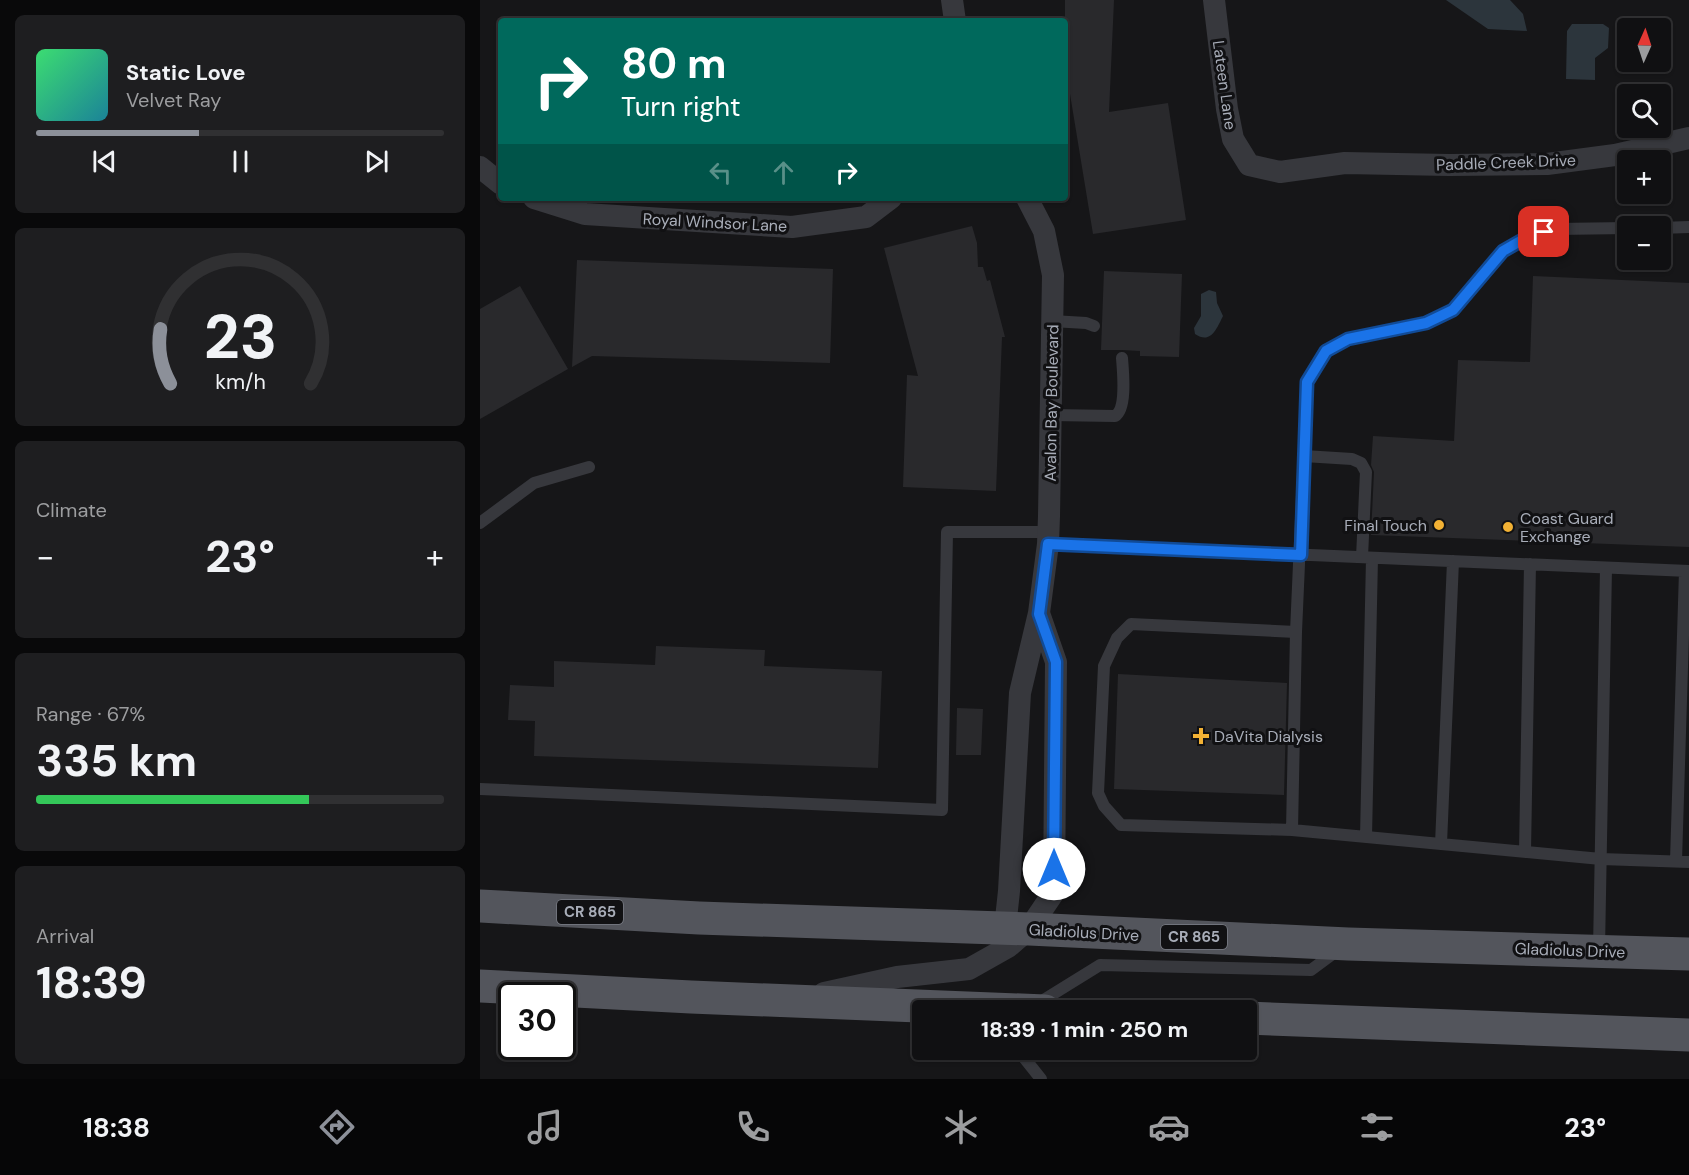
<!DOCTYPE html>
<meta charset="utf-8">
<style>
body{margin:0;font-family:"DM Sans",sans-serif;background:#1e1e20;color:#f1f3f6;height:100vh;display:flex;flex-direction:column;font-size:22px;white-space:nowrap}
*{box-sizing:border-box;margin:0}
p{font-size:20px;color:#9c9d9f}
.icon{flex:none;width:33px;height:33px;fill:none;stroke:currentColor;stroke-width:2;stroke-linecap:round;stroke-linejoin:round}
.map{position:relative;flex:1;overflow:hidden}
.panel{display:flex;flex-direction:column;gap:15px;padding:15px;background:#09090a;width:480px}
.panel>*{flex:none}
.top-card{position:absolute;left:18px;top:18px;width:570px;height:183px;border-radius:6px;box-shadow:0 2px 4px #0004,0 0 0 2px #303032;background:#00695c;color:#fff;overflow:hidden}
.needle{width:39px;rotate:3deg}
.tools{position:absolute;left:1137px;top:18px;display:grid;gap:12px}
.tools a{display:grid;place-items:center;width:54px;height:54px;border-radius:6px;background:#101012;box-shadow:0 2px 4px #0004,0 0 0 2px #303032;font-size:30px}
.speed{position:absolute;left:18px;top:982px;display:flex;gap:12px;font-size:30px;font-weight:700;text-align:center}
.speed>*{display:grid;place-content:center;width:78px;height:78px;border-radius:50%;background:#101012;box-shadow:0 2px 4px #0004,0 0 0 2px #303032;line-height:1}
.speed .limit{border:3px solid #111;border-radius:9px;background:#fff;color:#111}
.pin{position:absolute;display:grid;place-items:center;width:51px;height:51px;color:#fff;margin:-26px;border-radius:12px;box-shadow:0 3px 9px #0006}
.me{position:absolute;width:66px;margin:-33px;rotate:0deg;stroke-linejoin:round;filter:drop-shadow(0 0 4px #0008)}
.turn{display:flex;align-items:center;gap:21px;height:126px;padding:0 24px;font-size:27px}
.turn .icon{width:78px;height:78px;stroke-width:2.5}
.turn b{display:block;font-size:42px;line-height:51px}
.lanes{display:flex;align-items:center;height:57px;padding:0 24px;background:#0003;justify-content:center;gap:30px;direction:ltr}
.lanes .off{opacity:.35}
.big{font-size:45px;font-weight:700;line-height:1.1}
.panel .card{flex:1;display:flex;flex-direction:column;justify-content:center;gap:9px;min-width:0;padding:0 21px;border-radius:9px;background:#1e1e20}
.panel .dial{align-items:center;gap:0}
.dial svg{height:156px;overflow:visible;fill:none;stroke:#303032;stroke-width:7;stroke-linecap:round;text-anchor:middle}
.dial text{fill:#f1f3f6;stroke:none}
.song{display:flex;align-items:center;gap:18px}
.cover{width:72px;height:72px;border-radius:9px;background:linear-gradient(135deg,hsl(140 70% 55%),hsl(190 70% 35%))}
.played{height:6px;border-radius:3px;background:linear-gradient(90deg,#8c9099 40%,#303032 40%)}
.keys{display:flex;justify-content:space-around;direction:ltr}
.heat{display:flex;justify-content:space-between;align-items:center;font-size:33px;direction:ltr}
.charge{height:9px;border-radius:4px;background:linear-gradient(90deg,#34c759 67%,#303032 0)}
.trip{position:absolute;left:432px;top:1000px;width:345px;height:60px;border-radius:6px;background:#101012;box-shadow:0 2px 4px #0004,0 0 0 2px #303032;font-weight:700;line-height:60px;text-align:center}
.tabs{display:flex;height:96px;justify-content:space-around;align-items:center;background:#060607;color:#9c9d9f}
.tabs .icon{width:42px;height:42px}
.tabs .active{color:#8c9099}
.tabs b{font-size:27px;color:#f1f3f6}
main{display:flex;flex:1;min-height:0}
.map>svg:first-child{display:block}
.water{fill:#2c353c}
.building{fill:#29292c}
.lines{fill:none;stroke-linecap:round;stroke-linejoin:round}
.service{stroke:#37383d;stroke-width:12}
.minor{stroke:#37383d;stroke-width:22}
.primary{stroke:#53555c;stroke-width:33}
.route-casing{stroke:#114b97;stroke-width:15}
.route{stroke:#1a73e8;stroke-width:10}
.poi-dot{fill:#f2b134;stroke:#111113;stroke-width:2}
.labels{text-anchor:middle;stroke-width:6;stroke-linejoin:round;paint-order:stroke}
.shield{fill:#111113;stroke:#7b7e86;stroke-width:1.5}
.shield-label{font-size:15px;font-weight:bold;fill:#a8adb8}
.street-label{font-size:16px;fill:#a8adb8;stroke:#111113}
.poi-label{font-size:16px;fill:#a8adb8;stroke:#111113;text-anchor:start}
</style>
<main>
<section class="panel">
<div class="card">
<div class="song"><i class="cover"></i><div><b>Static Love</b><p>Velvet Ray</p></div></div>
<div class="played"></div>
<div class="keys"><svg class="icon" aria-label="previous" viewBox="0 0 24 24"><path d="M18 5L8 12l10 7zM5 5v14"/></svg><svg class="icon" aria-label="pause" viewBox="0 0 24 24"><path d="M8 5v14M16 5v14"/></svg><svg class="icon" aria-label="next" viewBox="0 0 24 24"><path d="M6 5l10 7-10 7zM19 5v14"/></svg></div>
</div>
<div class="card dial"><svg viewBox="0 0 100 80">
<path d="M14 69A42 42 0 1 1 86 69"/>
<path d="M14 69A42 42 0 0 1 9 41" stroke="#8c9099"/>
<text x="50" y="56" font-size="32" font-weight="700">23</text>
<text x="50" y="72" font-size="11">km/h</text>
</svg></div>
<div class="card"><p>Climate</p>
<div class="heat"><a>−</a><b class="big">23°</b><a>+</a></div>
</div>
<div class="card"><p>Range · 67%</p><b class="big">335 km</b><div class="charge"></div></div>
<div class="card"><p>Arrival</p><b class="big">18:39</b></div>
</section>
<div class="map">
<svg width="1209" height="1079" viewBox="0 0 1209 1079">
<rect width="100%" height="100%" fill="#161618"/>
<path class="water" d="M966 0H1030L1043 14 1047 31 1008 29Z
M1092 24H1123L1129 28 1128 48 1115 58V80L1086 79 1087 31Z
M729 290 736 292 737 303 743 316C737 328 731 345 715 334L714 328 721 316V294Z"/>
<path class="building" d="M585 0H634L629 112 688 103 706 220 613 234 590 94 585 93Z
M492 226 497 243 498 267H503L507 281 510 280 525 337H522L516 491 423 487 427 375 438 376 404 248Z
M97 260 353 269 350 363 112 356 92 367Z
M624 271 702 274 699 357 660 356V351L642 350H621Z
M1053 276 1209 283V547L891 535 894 472 891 465 893 436 974 441 978 360 1050 362Z
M40 286 88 369 0 419V309Z
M176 646 285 650 284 666 402 671 398 768 54 756 55 721 28 720 30 685 74 687V661L175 665Z
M638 674 807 683 804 795 634 789Z
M477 708 503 709 501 755H476Z"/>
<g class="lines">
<path class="service" d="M1148 228 1076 229 1051 235 1023 251 973 310 946 323 868 339 846 351 827 382 816 632 812 830 1121 859 1209 862
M1180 228 1209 227
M572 321 606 323 614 326
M571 415 635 416C647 409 643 371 642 358
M824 456 872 459 881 463 886 472 882 557
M0 523 54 483 109 467
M568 544 1209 571
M0 789 462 810 467 532H568
M812 830 641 825 624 806 618 793 624 666 637 638 651 624 816 632
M886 837 892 558
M961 844 973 561
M1045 852 1050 564
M1196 861 1205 571
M1119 949 1126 568
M557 1004 620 965 831 970 858 950
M538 1050 561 1079"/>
<path class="minor" d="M472 0 475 21
M734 0 747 109 753 139 769 165 800 172 865 163 969 165 1067 164 1135 155 1209 138
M0 167 21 184
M54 198 105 214 312 227 386 217 411 198
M525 928 529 891 540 693 559 613 568 544 569 516 573 275 564 231 547 198
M344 993 417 977 489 969 528 947 549 929 574 892 576 662 559 613"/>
<path class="primary" d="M0 906 219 918 549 929 868 944 1209 954
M0 986 211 997 565 1011
M766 1018 1209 1035"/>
</g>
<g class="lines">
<defs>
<path id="route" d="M574 869 576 662 559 614 568 544 821 555 827 382 846 351 868 339 946 323 973 310 1023 251 1051 235 1064 232"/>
</defs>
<use href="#route" class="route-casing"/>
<use href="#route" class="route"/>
</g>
<g class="poi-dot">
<circle cx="959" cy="525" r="6"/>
<circle cx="1028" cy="527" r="6"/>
<path d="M718 727h6v6h6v6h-6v6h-6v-6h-6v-6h6z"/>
</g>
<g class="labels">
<g class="shield">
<rect x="77" y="900" width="66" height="24" rx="4.5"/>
<rect x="681" y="925" width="66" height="24" rx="4.5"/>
</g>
<g class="shield-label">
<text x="110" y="917">CR 865</text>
<text x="714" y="942">CR 865</text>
</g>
<g class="street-label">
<text transform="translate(745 85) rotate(82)" y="6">Lateen Lane</text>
<text transform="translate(1026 162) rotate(-2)" y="6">Paddle Creek Drive</text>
<text transform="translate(235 222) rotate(3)" y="6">Royal Windsor Lane</text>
<text transform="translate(571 403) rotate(-89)" y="6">Avalon Bay Boulevard</text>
<text transform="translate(604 932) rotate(3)" y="6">Gladiolus Drive</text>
<text transform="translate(1090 950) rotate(2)" y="6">Gladiolus Drive</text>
</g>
<g class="poi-label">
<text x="1040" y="524">Coast Guard<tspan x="1040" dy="18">Exchange</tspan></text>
<text x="947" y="531" text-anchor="end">Final Touch</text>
<text x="734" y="742">DaVita Dialysis</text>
</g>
</g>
</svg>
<div class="tools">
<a><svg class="needle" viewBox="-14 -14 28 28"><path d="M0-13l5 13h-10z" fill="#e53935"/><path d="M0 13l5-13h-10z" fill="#9c9d9f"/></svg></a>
<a><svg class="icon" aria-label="search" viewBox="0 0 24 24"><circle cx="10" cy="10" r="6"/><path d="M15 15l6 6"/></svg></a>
<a>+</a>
<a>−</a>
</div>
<div class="speed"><div class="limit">30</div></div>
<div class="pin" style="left:1064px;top:232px;background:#d93025"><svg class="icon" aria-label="arrive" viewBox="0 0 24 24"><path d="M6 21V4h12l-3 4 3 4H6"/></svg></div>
<svg class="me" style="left:574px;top:869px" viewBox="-20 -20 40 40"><circle r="19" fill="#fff"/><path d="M0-13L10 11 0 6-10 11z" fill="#1a73e8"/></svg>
<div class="trip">18:39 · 1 min · 250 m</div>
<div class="top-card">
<div class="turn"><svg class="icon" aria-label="right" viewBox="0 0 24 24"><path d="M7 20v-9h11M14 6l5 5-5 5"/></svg><div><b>80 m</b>Turn right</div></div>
<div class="lanes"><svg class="icon off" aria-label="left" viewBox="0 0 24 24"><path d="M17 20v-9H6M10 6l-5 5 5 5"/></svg><svg class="icon off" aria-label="ahead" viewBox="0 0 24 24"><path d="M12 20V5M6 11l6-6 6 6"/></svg><svg class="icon" aria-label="right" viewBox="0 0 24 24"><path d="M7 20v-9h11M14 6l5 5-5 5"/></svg></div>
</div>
</div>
</main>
<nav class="tabs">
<b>18:38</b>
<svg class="icon active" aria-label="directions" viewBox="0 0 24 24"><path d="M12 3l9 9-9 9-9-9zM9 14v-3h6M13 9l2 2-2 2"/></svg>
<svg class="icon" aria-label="music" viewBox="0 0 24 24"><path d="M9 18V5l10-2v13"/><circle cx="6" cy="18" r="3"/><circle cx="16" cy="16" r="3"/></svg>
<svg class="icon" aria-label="phone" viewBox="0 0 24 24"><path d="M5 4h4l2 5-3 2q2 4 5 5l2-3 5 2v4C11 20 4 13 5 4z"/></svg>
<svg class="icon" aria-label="climate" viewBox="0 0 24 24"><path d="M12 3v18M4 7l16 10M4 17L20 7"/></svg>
<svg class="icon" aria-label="car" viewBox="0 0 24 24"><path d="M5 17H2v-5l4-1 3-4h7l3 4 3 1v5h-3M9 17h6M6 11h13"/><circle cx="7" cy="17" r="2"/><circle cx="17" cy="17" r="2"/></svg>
<svg class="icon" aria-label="filters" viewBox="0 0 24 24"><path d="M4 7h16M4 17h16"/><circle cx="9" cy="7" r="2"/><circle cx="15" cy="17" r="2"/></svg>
<b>23°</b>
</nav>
